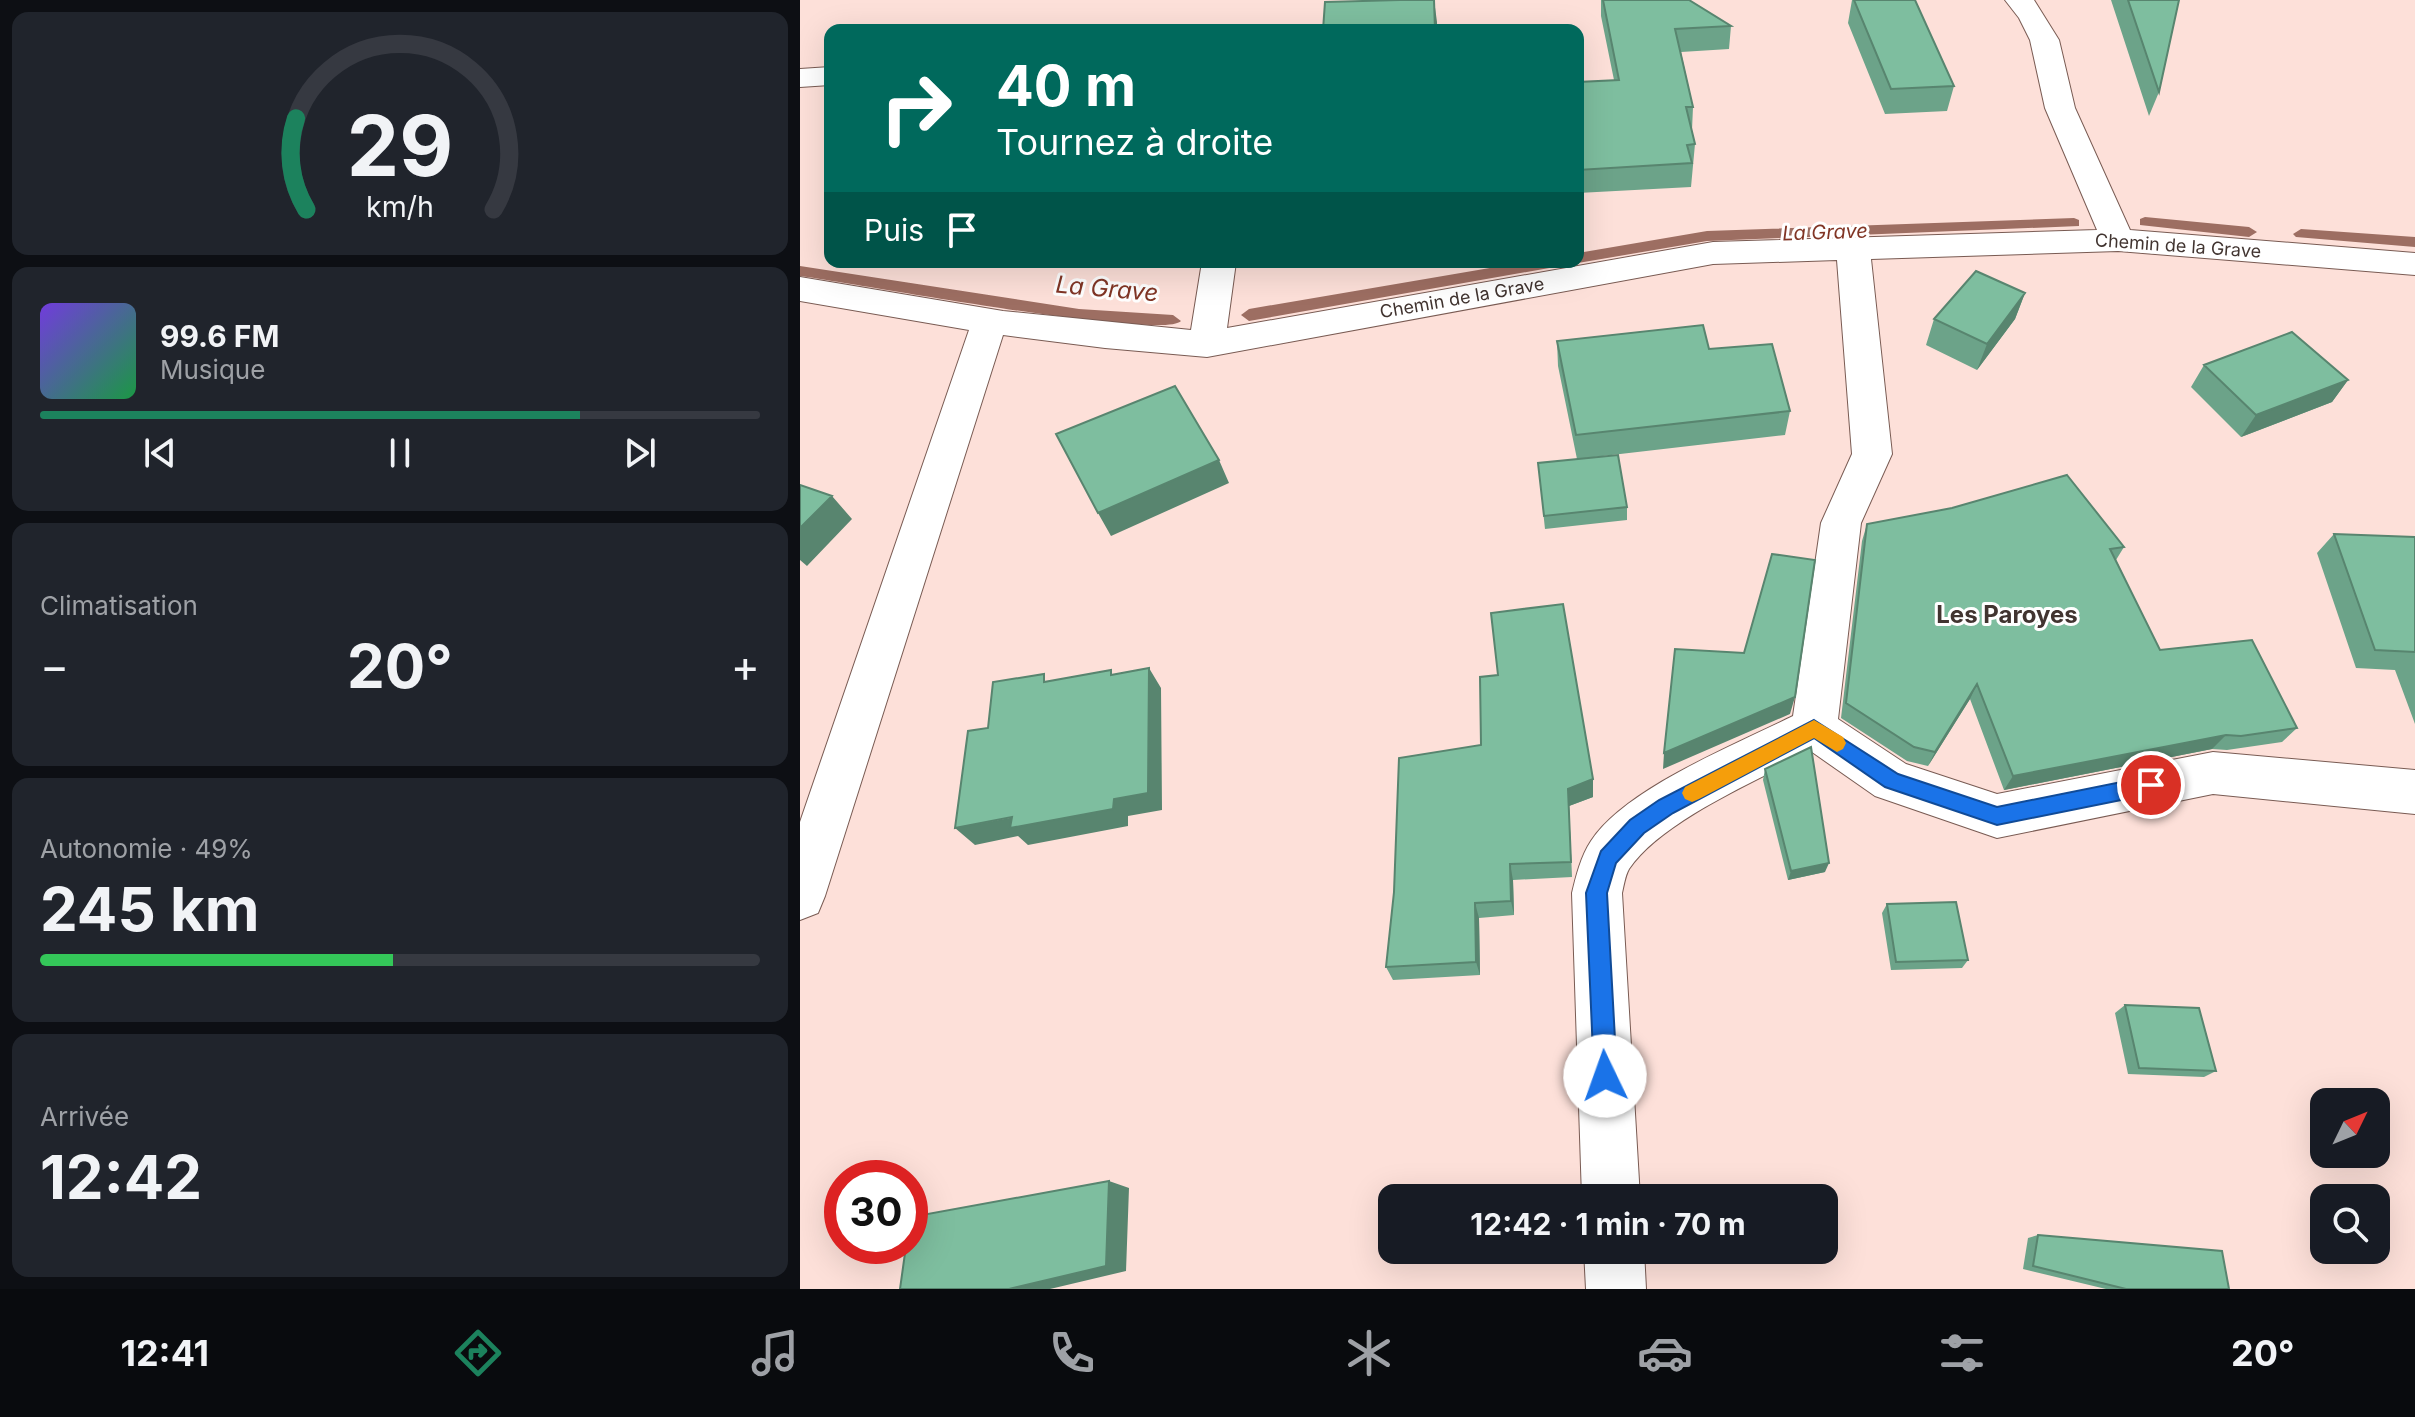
<!DOCTYPE html>
<html lang="fr">
<meta charset="utf-8">
<style>
body{margin:0;font-family:Inter,sans-serif;background:#20242c;color:#f1f3f6;height:100vh;display:flex;flex-direction:column;font-size:30px;white-space:nowrap}
*{box-sizing:border-box;margin:0}
p{font-size:26px;color:#9ea1a6}
.icon{flex:none;width:44px;height:44px;fill:none;stroke:currentColor;stroke-width:2;stroke-linecap:round;stroke-linejoin:round}
.map{position:relative;flex:1;overflow:hidden}
.drawer{display:flex;flex-direction:column;gap:12px;padding:12px;background:#0d0f14;width:800px}
.drawer>*{flex:none}
.hud{position:absolute;left:24px;top:24px;width:760px;height:244px;border-radius:16px;box-shadow:0 8px 32px #0002;background:#00695c;color:#fff;overflow:hidden}
.needle{width:52px;rotate:47deg}
.tools{position:absolute;left:1510px;top:1088px;display:grid;gap:16px}
.tools a{display:grid;place-items:center;width:80px;height:80px;border-radius:16px;background:#171b24;box-shadow:0 8px 32px #0002;font-size:40px}
.speed{position:absolute;left:24px;top:1160px;display:flex;gap:16px;font-size:40px;font-weight:700;text-align:center}
.speed>*{display:grid;place-content:center;width:104px;height:104px;border-radius:50%;background:#171b24;box-shadow:0 8px 32px #0002;line-height:1}
.speed .limit{border:12px solid #d22;background:#fff;color:#111}
.pin{position:absolute;display:grid;place-items:center;width:68px;height:68px;color:#fff;margin:-34px;border:4px solid #fff;border-radius:50%;box-shadow:0 2px 8px #0007}
.me{position:absolute;width:88px;margin:-44px;rotate:357deg;stroke-linejoin:round;filter:drop-shadow(0 0 6px #0008)}
.turn{display:flex;align-items:center;gap:28px;height:168px;padding:0 40px;font-size:36px}
.turn .icon{width:104px;height:104px;stroke-width:2.5}
.turn b{display:block;font-size:56px;line-height:68px}
.then{display:flex;align-items:center;height:76px;padding:0 40px;background:#0003;gap:16px;font-size:30px}
.big{font-size:60px;font-weight:700;line-height:1.1}
.drawer .widget{flex:1;display:flex;flex-direction:column;justify-content:center;gap:12px;min-width:0;padding:0 28px;border-radius:16px;background:#20242c}
.drawer .dial{align-items:center;gap:0}
.dial svg{height:208px;overflow:visible;fill:none;stroke:#363941;stroke-width:7;stroke-linecap:round;text-anchor:middle}
.dial text{fill:#f1f3f6;stroke:none}
.song{display:flex;align-items:center;gap:24px}
.cover{width:96px;height:96px;border-radius:12px;background:linear-gradient(135deg,hsl(260 70% 55%),hsl(140 70% 35%))}
.played{height:8px;border-radius:4px;background:linear-gradient(90deg,#1c825d 75%,#363941 75%)}
.keys{display:flex;justify-content:space-around;direction:ltr}
.heat{display:flex;justify-content:space-between;align-items:center;font-size:44px;direction:ltr}
.charge{height:12px;border-radius:6px;background:linear-gradient(90deg,#34c759 49%,#363941 0)}
.trip{position:absolute;left:578px;top:1184px;width:460px;height:80px;border-radius:16px;background:#171b24;box-shadow:0 8px 32px #0002;font-weight:700;line-height:80px;text-align:center}
.tabs{display:flex;height:128px;justify-content:space-around;align-items:center;background:#090b0e;color:#9ea1a6}
.tabs .icon{width:56px;height:56px}
.tabs .current{color:#1c825d}
.tabs b{font-size:36px;color:#f1f3f6}
main{display:flex;flex:1;min-height:0}
.map>svg:first-child{display:block}
.lines{fill:none;stroke-linecap:round;stroke-linejoin:round}
.stream{fill:#9d6e62;fill-rule:evenodd}
.minor-casing{stroke:#795b53;stroke-width:2}
.minor{fill:#fff;fill-rule:evenodd}
.wall{fill:#6ca389}
.shaded-wall{fill:#58856f}
.building{fill:#7ebe9f;stroke:#58856f;stroke-width:2}
.route{fill:#1a73e8;stroke:#114b97;stroke-width:2}
.slow{fill:#f59e0b}
.labels{text-anchor:middle;stroke-width:6;stroke-linejoin:round;paint-order:stroke}
.far-street-label{font-size:18px;fill:#413430;stroke:#fff}
.far-water-label{font-size:20px;font-style:italic;fill:#813525;stroke:#fff}
.water-label{font-size:24px;font-style:italic;fill:#813525;stroke:#fff}
.neighbourhood-label{font-size:24px;font-weight:bold;fill:#413430;stroke:#fff}
</style>
<main>
<section class="drawer">
<div class="widget dial"><svg viewBox="0 0 100 80">
<path d="M14 69A42 42 0 1 1 86 69"/>
<path d="M14 69A42 42 0 0 1 10 34" stroke="#1c825d"/>
<text x="50" y="56" font-size="32" font-weight="700">29</text>
<text x="50" y="72" font-size="11">km/h</text>
</svg></div>
<div class="widget">
<div class="song"><i class="cover"></i><div><b>99.6 FM</b><p>Musique</p></div></div>
<div class="played"></div>
<div class="keys"><svg class="icon" aria-label="previous" viewBox="0 0 24 24"><path d="M18 5L8 12l10 7zM5 5v14"/></svg><svg class="icon" aria-label="pause" viewBox="0 0 24 24"><path d="M8 5v14M16 5v14"/></svg><svg class="icon" aria-label="next" viewBox="0 0 24 24"><path d="M6 5l10 7-10 7zM19 5v14"/></svg></div>
</div>
<div class="widget"><p>Climatisation</p>
<div class="heat"><a>−</a><b class="big">20°</b><a>+</a></div>
</div>
<div class="widget"><p>Autonomie · 49%</p><b class="big">245 km</b><div class="charge"></div></div>
<div class="widget"><p>Arrivée</p><b class="big">12:42</b></div>
</section>
<div class="map">
<svg width="1615" height="1289" viewBox="0 0 1615 1289">
<rect width="100%" height="100%" fill="#fde0d9"/>
<g class="lines">
<path class="stream" d="M1345 217 1449 227 1457 232 1449 237 1340 225V219Z
M1274 218 1279 220V226L907 241 778 263 774 262H778V253L907 231Z
M1501 229 1615 237V247L1496 237 1493 234Z
M725 262H763L755 267 449 321 441 315 449 309Z
M0 266 279 309 373 315 381 321C363 341 48 282 0 276Z"/>
<defs>
<path id="minor" d="M1205 0H1234L1259 40 1275 108 1330 230 1615 253V275L1318 251 1071 259 1092 454 1061 523 1038 719 1106 764 1197 794 1413 752 1615 770V814L1413 794 1197 838 1075 796 1012 752C960 779 861 821 829 869 825 876 824 885 822 893L840 1198H782L772 893C776 876 781 856 791 841 826 788 935 745 993 716L1021 523 1052 454 1037 260 913 264 407 357 305 348 203 335 25 896 18 913 0 920V822L169 330 0 301V277L203 311 391 330 402 262H436L427 328 913 242 1297 230 1245 108 1230 40 1219 18Z
M30 67V85L0 87V69Z
M784 1250H844L846 1289H786Z"/>
</defs>
<use href="#minor" class="minor-casing"/>
<use href="#minor" class="minor"/>
</g>
<path class="wall" d="M801 0H889L931 26 929 49 881 52 893 107 892 130 895 144 891 187 778 193V82L814 80 801 16Z
M1052 0H1115L1154 86 1147 111 1085 114 1048 23Z
M1311 0H1379L1359 92 1349 116Z
M1225 293 1215 319 1177 370 1126 345 1134 319Z
M757 341 990 411 985 435 777 459 758 366Z
M1404 365 1548 380 1532 402 1441 437 1391 387Z
M738 463 827 507V520L745 529Z
M1067 524 1324 547 1316 560 1360 650 1497 728 1482 742 1427 750 1412 749 1204 790 1170 699 1128 766 1107 761 1041 718 1062 541Z
M1534 534 1615 537V724L1595 670 1556 668 1517 553Z
M965 769 1025 872 988 880 963 780Z
M793 779V797L769 806 772 877 713 880 714 915 679 918 680 975 593 980 586 967Z
M1087 904 1168 960 1162 968 1091 970 1082 913Z
M1325 1005 1416 1071 1404 1077 1328 1074 1315 1013Z
M1238 1235 1429 1289H1306L1223 1269 1228 1238Z"/>
<path class="shaded-wall" d="M634 0 637 22V30H635Z
M1225 293 1215 319 1177 370 1187 344Z
M1548 380 1532 402 1441 437 1456 415Z
M419 460 429 483 311 536 298 513Z
M32 496 52 519 7 566 0 560V528Z
M349 668 361 688 362 810 328 816V826L228 845 218 836 175 845 155 828 314 799Z
M1177 684 1170 699 1128 766 1135 752Z
M995 697 990 714 863 769 864 753Z
M1426 735 1412 749 1204 790 1213 776Z
M793 779V797L769 806 772 877 768 789Z
M1029 863 1025 872 988 880 991 871Z
M710 864 713 880 714 915 711 901Z
M675 903 679 918 680 975 676 962Z
M309 1181 329 1188 326 1271 250 1289H209Z"/>
<path class="building" d="M600 0H634L635 30H523L525 2Z
M803 0H889L931 26 875 29 893 107H886L895 144 887 145 892 163 778 170V82L819 80Z
M1054 0H1115L1154 86 1091 89Z
M1328 0H1379L1359 92Z
M1176 271 1225 293 1187 344 1134 319Z
M903 325 909 349 972 344 990 411 776 435 757 341Z
M1492 332 1548 380 1456 415 1404 365Z
M375 386 419 460 298 513 256 434Z
M818 455 827 507 744 516 738 463Z
M1267 475 1324 547 1310 549 1360 650 1452 640 1497 728 1441 736 1426 735 1213 776 1177 684 1135 752 1114 747 1046 703 1067 524 1152 508Z
M0 485 32 496 0 528Z
M1534 534 1615 537V652L1575 650Z
M972 554 1015 560 995 697 864 753 875 649 944 653Z
M763 604 793 779 768 789 771 862 710 864 711 901 675 903 676 962 586 967 594 892 599 758 681 745 680 677 698 675 691 613Z
M349 668 348 793 314 799 313 809 210 828 212 817 155 828 168 731 188 728 193 682 244 674V682L311 670V675Z
M1011 747 1029 863 991 871 965 769Z
M1156 902 1168 960 1096 962 1087 904Z
M1325 1005 1399 1008 1416 1071 1339 1068Z
M309 1181 306 1266 209 1289H100L106 1246H110L111 1217Z
M1238 1235 1422 1251 1429 1289H1326L1233 1266Z"/>
<path class="route" d="M1014 720 1098 774 1197 807 1351 776 1358 779 1361 785 1358 792 1351 794 1197 825 1085 787 1014 738 873 813 844 833 816 863 807 893 817 1076 813 1084 805 1088 797 1084 794 1076 786 893 801 851 830 820 859 800Z"/>
<path class="slow" d="M1014 720 1043 737 1046 743 1043 749 1037 752 1014 738 899 799 892 802 885 799 882 793 885 787Z"/>
<g class="labels">
<g class="far-street-label">
<text transform="translate(1378 246) rotate(4)" y="6">Chemin de la Grave</text>
<text transform="translate(662 298) rotate(-10)" y="6">Chemin de la Grave</text>
</g>
<g class="far-water-label">
<text transform="translate(1025 232) rotate(-2)" y="7">La Grave</text>
</g>
<g class="water-label">
<text transform="translate(307 289) rotate(5)" y="8">La Grave</text>
</g>
<g class="neighbourhood-label">
<text x="1207" y="623">Les Paroyes</text>
</g>
</g>
</svg>
<div class="tools">
<a><svg class="needle" viewBox="-14 -14 28 28"><path d="M0-13l5 13h-10z" fill="#e53935"/><path d="M0 13l5-13h-10z" fill="#9ea1a6"/></svg></a>
<a><svg class="icon" aria-label="search" viewBox="0 0 24 24"><circle cx="10" cy="10" r="6"/><path d="M15 15l6 6"/></svg></a>
</div>
<div class="speed"><div class="limit">30</div></div>
<div class="pin" style="left:1351px;top:785px;background:#d93025"><svg class="icon" aria-label="arrive" viewBox="0 0 24 24"><path d="M6 21V4h12l-3 4 3 4H6"/></svg></div>
<svg class="me" style="left:805px;top:1076px" viewBox="-20 -20 40 40"><circle r="19" fill="#fff"/><path d="M0-13L10 11 0 6-10 11z" fill="#1a73e8"/></svg>
<div class="trip">12:42 · 1 min · 70 m</div>
<div class="hud">
<div class="turn"><svg class="icon" aria-label="right" viewBox="0 0 24 24"><path d="M7 20v-9h11M14 6l5 5-5 5"/></svg><div><b>40 m</b>Tournez à droite</div></div>
<div class="then">Puis<svg class="icon" aria-label="arrive" viewBox="0 0 24 24"><path d="M6 21V4h12l-3 4 3 4H6"/></svg></div>
</div>
</div>
</main>
<nav class="tabs">
<b>12:41</b>
<svg class="icon current" aria-label="directions" viewBox="0 0 24 24"><path d="M12 3l9 9-9 9-9-9zM9 14v-3h6M13 9l2 2-2 2"/></svg>
<svg class="icon" aria-label="music" viewBox="0 0 24 24"><path d="M9 18V5l10-2v13"/><circle cx="6" cy="18" r="3"/><circle cx="16" cy="16" r="3"/></svg>
<svg class="icon" aria-label="phone" viewBox="0 0 24 24"><path d="M5 4h4l2 5-3 2q2 4 5 5l2-3 5 2v4C11 20 4 13 5 4z"/></svg>
<svg class="icon" aria-label="climate" viewBox="0 0 24 24"><path d="M12 3v18M4 7l16 10M4 17L20 7"/></svg>
<svg class="icon" aria-label="car" viewBox="0 0 24 24"><path d="M5 17H2v-5l4-1 3-4h7l3 4 3 1v5h-3M9 17h6M6 11h13"/><circle cx="7" cy="17" r="2"/><circle cx="17" cy="17" r="2"/></svg>
<svg class="icon" aria-label="filters" viewBox="0 0 24 24"><path d="M4 7h16M4 17h16"/><circle cx="9" cy="7" r="2"/><circle cx="15" cy="17" r="2"/></svg>
<b>20°</b>
</nav>
